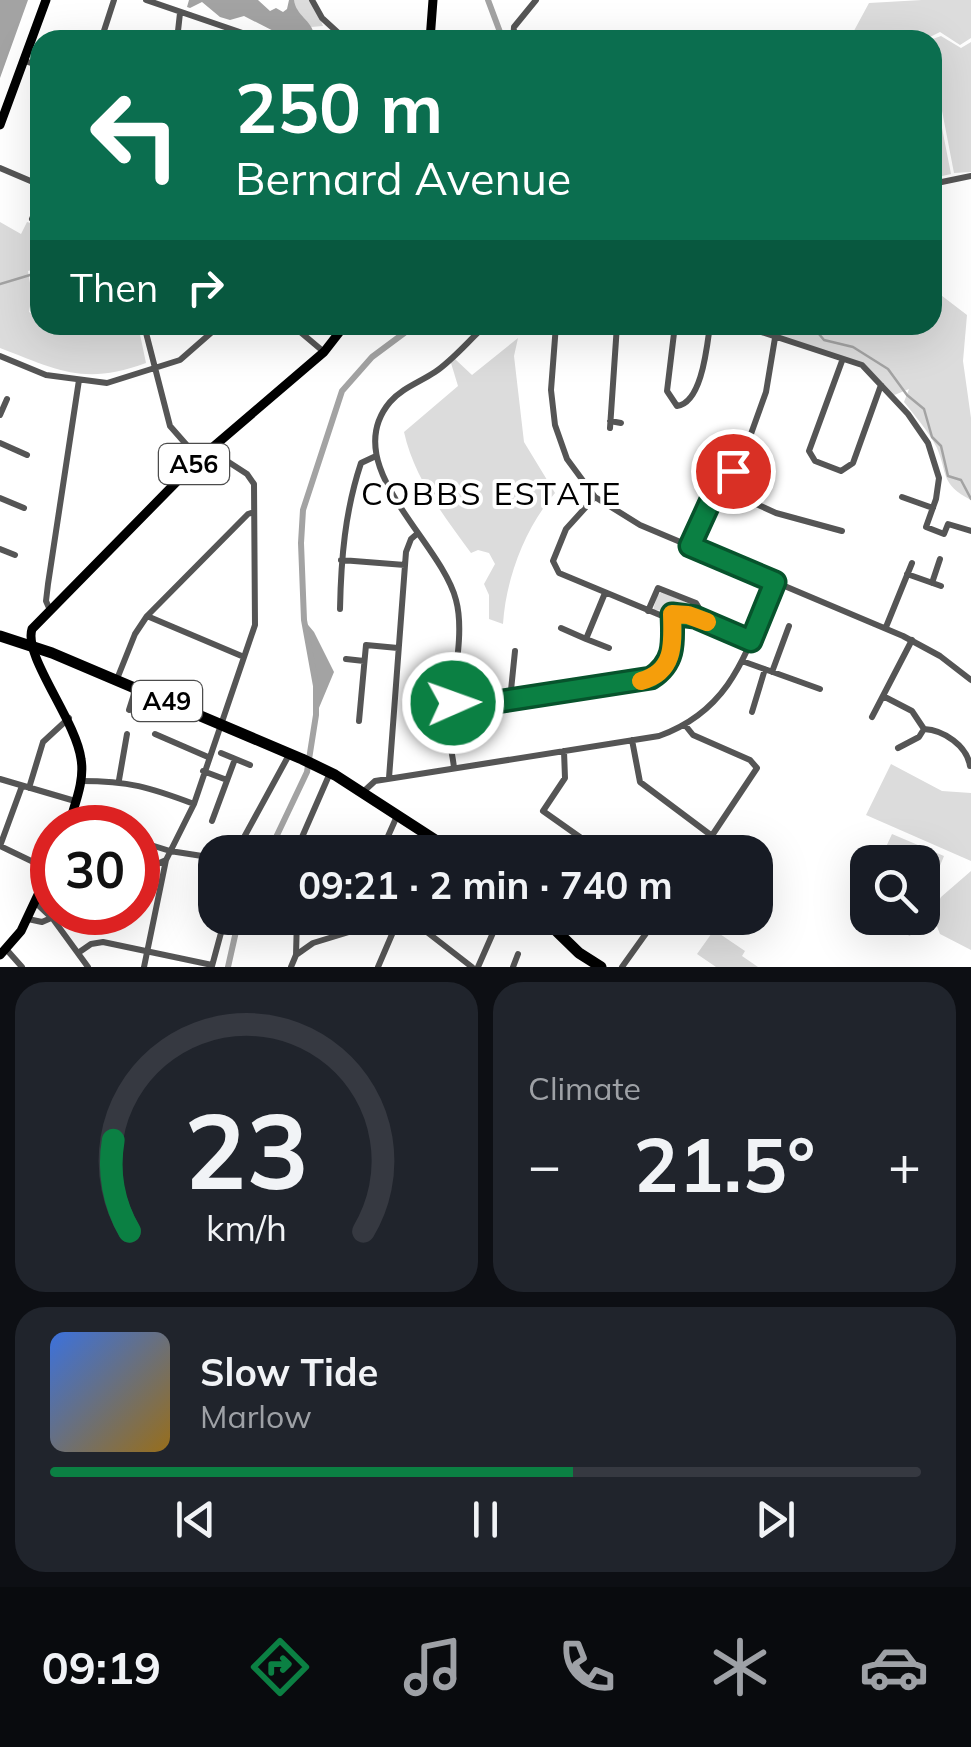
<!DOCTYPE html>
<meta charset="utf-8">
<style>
body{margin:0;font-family:Mulish,sans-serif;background:#20242c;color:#f1f3f6;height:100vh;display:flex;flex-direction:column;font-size:38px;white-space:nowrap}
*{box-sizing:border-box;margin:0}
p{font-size:32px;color:#9ea1a6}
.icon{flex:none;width:55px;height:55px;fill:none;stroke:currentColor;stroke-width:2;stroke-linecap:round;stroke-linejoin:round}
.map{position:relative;height:967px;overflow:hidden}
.drawer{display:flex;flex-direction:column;gap:15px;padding:15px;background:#0d0f14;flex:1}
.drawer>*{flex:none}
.top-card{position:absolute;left:30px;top:30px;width:912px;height:305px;border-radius:30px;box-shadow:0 10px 40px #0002;background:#0b6e4f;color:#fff;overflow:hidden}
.controls{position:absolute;left:850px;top:845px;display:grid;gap:20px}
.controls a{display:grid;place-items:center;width:90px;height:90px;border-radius:20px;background:#171b24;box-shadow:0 10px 40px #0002;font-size:50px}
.speed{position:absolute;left:30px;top:805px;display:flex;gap:20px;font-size:50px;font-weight:700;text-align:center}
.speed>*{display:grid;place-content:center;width:130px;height:130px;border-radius:50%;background:#171b24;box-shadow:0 10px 40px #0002;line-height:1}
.speed .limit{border:15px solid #d22;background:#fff;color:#111}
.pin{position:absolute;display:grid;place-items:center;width:85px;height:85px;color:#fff;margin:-42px;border:5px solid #fff;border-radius:50%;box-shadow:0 2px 10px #0007}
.me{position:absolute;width:110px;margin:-55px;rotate:88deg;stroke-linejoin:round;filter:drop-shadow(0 0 8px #0008)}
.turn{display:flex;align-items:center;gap:35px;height:210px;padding:0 40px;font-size:45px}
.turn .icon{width:130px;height:130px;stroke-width:2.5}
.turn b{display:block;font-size:70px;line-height:85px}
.then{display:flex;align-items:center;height:95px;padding:0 40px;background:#0003;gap:20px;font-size:38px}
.big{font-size:75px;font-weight:700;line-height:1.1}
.drawer .card{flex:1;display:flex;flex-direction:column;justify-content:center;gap:15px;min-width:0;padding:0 35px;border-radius:30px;background:#20242c}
.drawer .dial{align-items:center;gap:0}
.dial svg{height:260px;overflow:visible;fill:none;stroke:#363941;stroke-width:7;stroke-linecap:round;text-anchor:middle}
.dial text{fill:#f1f3f6;stroke:none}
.song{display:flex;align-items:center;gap:30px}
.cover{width:120px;height:120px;border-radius:15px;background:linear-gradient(135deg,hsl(220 70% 55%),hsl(40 70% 35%))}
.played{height:10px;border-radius:5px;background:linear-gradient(90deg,#0b8043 60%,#363941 60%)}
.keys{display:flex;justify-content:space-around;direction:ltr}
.heat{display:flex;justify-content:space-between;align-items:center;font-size:55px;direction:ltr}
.drawer .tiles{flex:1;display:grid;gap:15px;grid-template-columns:1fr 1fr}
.card:last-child{grid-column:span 2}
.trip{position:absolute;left:198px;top:835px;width:575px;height:100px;border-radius:30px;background:#171b24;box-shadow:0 10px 40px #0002;font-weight:700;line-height:100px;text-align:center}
.dock{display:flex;height:160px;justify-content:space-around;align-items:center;background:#090b0e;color:#9ea1a6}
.dock .icon{width:70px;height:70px}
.dock .on{color:#0b8043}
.dock b{font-size:45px;color:#f1f3f6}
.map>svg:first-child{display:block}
.green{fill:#dcdcdc}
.water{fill:#a3a3a3}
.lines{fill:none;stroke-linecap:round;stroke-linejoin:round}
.stream{stroke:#a3a3a3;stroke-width:2.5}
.canal{stroke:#a3a3a3;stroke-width:6}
.minor{stroke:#555;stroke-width:6}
.major{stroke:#000;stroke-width:9}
.highway{stroke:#000;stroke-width:11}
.route-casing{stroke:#07532c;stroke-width:25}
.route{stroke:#0b8043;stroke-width:18}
.slow{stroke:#f59e0b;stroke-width:18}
.labels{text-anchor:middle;stroke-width:8;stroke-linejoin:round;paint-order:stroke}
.shield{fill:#fff;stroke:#4c4c4c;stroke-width:2.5}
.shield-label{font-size:25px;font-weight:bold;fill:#000}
.quarter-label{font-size:32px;letter-spacing:2.5px;fill:#000;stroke:#fff}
</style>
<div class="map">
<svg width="971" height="967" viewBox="0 0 971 967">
<rect width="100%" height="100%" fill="#fff"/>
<path class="green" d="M294 0H313L323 26 311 27 295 11Z
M922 0H971V38L960 45 940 32 924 40H849L869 3Z
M941 36 961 48 971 42V172L954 173 933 64 932 40H930Z
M933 82 951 174 933 178H932Z
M0 222 21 234 27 222 40 226V268L28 271 32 295 29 312 40 317V325H63L95 332 138 325 146 363C84 386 58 370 0 348Z
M933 289 967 315 963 361 971 418V500C940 484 948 474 937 448 929 432 915 416 904 402L909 389 892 396 862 365 740 325H932Z
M518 338 514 356 524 442 555 493C525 528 506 578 503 624L489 619V595L484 584 495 564 489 553 478 550 471 553C444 516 414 478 404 432L458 386 451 363 455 359 472 375Z
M661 592 691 604 694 613 653 610 657 596Z
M891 764 942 791 971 793V861L866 815Z
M892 834 944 856 923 907 922 862H879Z
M971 871V950L940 934 932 914 941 897Z
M868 918H918L910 936Z
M714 930 745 951 742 956 758 967H716L697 954Z"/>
<path class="water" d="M0 0H28L0 78Z
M189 0H258L270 11 276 8 283 12 287 9 289 0H294C296 16 312 20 314 35L311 40H291L244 16 230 20 220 17 202 2 190 8 187 7Z
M304 620 314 632 334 672 316 715V686Z"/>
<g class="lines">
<path class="stream" d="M0 284 40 272
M800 325 819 334 824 340 853 347 888 369 907 395 924 409 932 437 941 446 948 476 961 480 971 499"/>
<path class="canal" d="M488 0 503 40
M269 852 307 772 316 715V686L304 620 301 543 303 510 342 391 372 357 415 325
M228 967 239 918"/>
<path class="minor" d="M146 0 263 40
M312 0 322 18 346 40
M101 40 114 0
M177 40 180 13
M513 40 514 27 536 0
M25 61 40 66
M0 168 40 185
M932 184 971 176
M40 200 32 219 40 222
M144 325 170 426 199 459
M292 325 324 352
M556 325 551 390 555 425 567 459 595 497 640 525 903 636 940 656 971 680
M675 325 667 391 677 406C702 403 707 346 710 325
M740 325 862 365 908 414 928 443 939 478 936 499 926 527 944 534 948 524 971 531
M0 356 46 375 107 383 180 360 220 325
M842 361 809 451 815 461 841 471 853 463 881 385
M0 415 7 399
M610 421 621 423
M610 428 617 325
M0 443 27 455
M719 487 776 513 842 531
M595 497 566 529 553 561 559 573 660 615H689L751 641
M902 497 933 508
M0 498 24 508
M691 546 711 500 736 467 747 445 766 392 775 338
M0 549 15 555
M341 560 405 565
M907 574 941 586
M932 583 940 559
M340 609C341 559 345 511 361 463L376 456
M50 610 46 601 48 584 79 380
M648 611 658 588 696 603 699 608 695 617
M147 616 244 657
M886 627 912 563
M561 628 586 639 605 593
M586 639 609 648
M346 659 364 661
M742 661 820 689
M772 672 789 626
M117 679 135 634 147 616 248 514 254 512
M883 696 912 711 924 729C944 730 967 746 970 766
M510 700 515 651
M453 703 483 704 651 678C676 662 673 641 672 614
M129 710 136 688
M752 712 765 669
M872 717 912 640
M359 721 366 645 398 648
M685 725 693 735 750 760 757 768 701 852
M155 734 208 757
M632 740 640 782 712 836
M898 748 919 737 924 729
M564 751 565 778 543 811 601 852
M221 753 250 765
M454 768C453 756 449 743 449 730 450 691 466 637 456 600 441 541 337 465 390 402 402 388 420 382 435 372 454 359 469 340 486 325
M203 771 227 780
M389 778 406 552 411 539 418 533
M0 779 75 801
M119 780 127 734
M81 781C129 781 149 787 194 804
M29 788 43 742 69 718
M363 792 375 781 659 736C734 709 747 649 775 582
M212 821 235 759
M69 822 90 828
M138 841 170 851 215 858
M0 846 22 786
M0 846 50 870
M236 852 290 753
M298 852 299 844 330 773
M381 852 397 816
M426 852 433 838
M138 873 166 860
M35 902 53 919 88 967
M398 918 423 929 472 967
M28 919 42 922 65 912
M423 929 432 918
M6 949 22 967
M78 953 91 944 103 942 212 965
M296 955 313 943 349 932 356 918
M212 966 225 918
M144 967 166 860 194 804 255 625 254 484 247 474 210 450
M291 967 296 955 297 918
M378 967 399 918
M478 967 496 926
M513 967 518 954
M622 967 657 918"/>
<path class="major" d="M430 40 433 0
M0 125 46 0
M68 828C74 805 85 782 81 759 76 720 23 656 32 629L199 459 324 352 345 325
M0 955 21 931 52 865"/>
<path class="highway" d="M0 636 52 653 302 759 335 775 454 852
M543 918 579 953 601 967"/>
</g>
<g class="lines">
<defs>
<path id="route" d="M453 703 483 704 651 678C676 662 673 641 672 614L695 617 751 641 775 582 690 546 711 500 733 471"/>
</defs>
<use href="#route" class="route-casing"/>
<use href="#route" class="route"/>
<path class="slow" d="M641 681C675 672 673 644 672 614L688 615 707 622"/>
</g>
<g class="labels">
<g class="shield">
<rect x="159" y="444" width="70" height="40" rx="8"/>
<rect x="132" y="681" width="70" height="40" rx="8"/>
</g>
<g class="shield-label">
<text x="194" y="473">A56</text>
<text x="167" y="710">A49</text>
</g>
<g class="quarter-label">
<text x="492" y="505">COBBS ESTATE</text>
</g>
</g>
</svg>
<div class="controls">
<a><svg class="icon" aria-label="search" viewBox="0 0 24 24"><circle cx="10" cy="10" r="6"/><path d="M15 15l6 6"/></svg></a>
</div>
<div class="speed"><div class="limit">30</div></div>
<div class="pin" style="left:733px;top:471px;background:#d93025"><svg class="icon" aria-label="arrive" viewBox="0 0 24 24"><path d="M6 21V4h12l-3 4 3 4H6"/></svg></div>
<svg class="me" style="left:453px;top:703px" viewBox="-20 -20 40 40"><circle r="17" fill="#0b8043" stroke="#fff" stroke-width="3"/><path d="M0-11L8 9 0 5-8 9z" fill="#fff"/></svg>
<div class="trip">09:21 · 2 min · 740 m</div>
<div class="top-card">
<div class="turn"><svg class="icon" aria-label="left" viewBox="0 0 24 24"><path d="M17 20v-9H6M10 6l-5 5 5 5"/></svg><div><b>250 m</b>Bernard Avenue</div></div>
<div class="then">Then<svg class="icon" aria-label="right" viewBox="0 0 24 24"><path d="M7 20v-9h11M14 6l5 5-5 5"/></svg></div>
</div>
</div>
<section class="drawer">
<div class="tiles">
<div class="card dial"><svg viewBox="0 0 100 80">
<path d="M14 69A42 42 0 1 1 86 69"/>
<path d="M14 69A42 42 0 0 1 9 41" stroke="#0b8043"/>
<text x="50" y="56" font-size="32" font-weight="700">23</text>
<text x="50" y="72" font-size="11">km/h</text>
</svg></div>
<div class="card"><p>Climate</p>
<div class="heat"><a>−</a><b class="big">21.5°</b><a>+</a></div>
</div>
<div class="card">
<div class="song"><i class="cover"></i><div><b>Slow Tide</b><p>Marlow</p></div></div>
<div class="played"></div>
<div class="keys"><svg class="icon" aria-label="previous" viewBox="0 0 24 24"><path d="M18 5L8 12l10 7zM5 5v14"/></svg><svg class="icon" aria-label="pause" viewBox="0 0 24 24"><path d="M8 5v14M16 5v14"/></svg><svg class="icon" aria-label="next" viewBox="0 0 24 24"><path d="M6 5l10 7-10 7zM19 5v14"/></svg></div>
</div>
</div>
</section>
<nav class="dock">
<b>09:19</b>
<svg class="icon on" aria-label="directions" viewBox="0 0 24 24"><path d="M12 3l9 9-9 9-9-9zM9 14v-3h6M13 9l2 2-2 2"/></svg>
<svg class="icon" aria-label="music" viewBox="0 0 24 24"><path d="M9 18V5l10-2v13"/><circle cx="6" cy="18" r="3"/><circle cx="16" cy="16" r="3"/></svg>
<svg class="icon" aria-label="phone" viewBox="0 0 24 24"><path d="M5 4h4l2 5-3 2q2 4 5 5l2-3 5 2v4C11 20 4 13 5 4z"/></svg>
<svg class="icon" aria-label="climate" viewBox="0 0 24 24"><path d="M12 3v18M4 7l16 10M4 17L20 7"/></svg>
<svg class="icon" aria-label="car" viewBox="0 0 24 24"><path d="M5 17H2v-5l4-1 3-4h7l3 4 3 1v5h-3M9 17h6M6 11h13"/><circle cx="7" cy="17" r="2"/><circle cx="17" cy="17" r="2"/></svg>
</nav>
